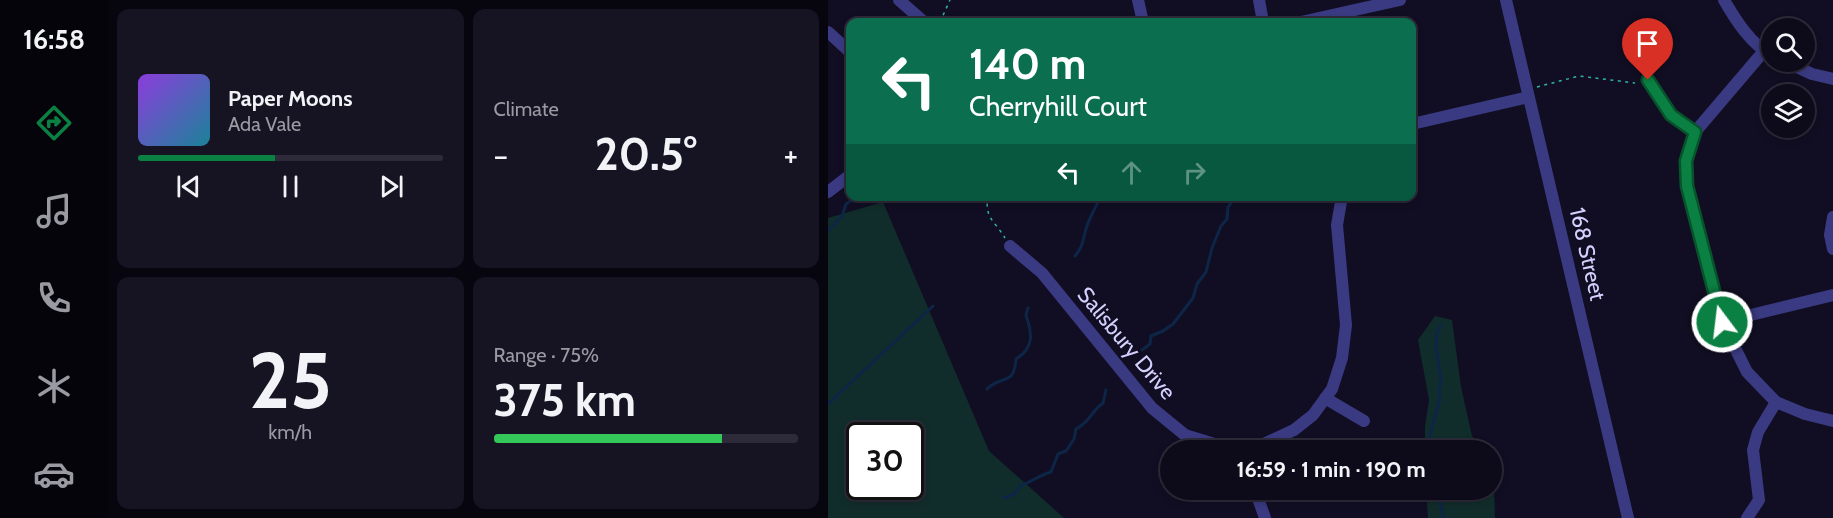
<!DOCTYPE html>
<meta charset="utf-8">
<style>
body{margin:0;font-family:Cabin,sans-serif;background:#161323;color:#f1f3f6;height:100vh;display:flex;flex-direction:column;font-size:22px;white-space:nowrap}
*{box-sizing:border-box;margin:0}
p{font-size:20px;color:#9a9aa2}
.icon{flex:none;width:33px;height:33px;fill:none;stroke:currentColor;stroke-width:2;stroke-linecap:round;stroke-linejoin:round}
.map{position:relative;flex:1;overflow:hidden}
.side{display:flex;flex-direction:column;gap:9px;padding:9px;background:#07060e;width:720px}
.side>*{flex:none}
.guide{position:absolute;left:18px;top:18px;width:570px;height:183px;border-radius:12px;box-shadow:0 3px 9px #0003,0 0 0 2px #2d2b39;background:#0b6e4f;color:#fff;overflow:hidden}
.controls{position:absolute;left:933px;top:18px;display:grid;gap:12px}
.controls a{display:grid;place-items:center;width:54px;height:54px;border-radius:50%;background:#0d0a1a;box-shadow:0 3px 9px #0003,0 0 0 2px #2d2b39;font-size:30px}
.speed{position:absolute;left:18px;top:422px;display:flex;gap:12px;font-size:30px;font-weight:700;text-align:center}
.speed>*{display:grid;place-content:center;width:78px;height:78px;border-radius:50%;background:#0d0a1a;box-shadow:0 3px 9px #0003,0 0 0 2px #2d2b39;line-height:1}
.speed .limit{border:3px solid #111;border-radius:9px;background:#fff;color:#111}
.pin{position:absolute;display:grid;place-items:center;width:51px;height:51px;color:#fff;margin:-62px -26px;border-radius:50% 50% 50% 0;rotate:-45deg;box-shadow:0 0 6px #0007}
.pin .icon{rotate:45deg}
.me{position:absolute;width:66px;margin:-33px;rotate:345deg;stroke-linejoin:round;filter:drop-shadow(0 0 4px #0008)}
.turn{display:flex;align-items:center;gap:21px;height:126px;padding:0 24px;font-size:27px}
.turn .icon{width:78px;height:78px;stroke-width:2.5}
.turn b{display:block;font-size:42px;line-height:51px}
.lanes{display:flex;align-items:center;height:57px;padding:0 24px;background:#0003;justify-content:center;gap:30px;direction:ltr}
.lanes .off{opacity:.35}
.big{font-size:45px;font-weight:700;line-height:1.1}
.side .widget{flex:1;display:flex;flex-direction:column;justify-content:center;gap:9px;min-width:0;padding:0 21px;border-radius:12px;background:#161323}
.side .dial{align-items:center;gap:0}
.dial b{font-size:78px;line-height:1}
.song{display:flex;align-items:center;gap:18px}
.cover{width:72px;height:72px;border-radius:9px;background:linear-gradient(135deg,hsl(270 70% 55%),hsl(190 70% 35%))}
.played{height:6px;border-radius:3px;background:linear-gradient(90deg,#0b8043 45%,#2d2b39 45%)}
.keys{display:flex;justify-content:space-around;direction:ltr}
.heat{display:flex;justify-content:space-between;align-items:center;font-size:33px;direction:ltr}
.charge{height:9px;border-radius:4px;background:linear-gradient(90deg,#34c759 75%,#2d2b39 0)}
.side .tiles{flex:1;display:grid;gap:9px;grid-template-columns:repeat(2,1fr)}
.trip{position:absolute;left:332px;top:440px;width:342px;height:60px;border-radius:30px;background:#0d0a1a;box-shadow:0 3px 9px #0003,0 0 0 2px #2d2b39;font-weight:700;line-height:60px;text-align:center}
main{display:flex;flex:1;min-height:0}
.menu{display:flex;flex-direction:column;width:108px;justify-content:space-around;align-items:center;background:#05040a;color:#9a9aa2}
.menu .icon{width:42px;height:42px}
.menu .on{color:#0b8043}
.menu b{font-size:27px;color:#f1f3f6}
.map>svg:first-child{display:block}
.green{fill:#112d2b;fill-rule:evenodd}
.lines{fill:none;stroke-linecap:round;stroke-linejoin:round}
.stream{stroke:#0d2648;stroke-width:3}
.path{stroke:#2fb4a7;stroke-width:1.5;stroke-dasharray:3 4.5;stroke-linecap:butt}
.minor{stroke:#3a3a82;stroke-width:12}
.route-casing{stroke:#07532c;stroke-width:15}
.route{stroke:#0b8043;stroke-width:10}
.labels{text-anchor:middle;stroke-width:4.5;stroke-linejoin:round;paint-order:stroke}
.street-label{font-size:22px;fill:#d4d1ff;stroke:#110e23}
</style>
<main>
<nav class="menu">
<b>16:58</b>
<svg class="icon on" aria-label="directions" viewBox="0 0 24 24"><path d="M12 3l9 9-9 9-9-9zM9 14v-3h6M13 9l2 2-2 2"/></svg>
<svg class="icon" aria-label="music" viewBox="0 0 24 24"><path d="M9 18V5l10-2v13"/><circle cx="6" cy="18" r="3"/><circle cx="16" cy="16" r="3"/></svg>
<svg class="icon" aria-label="phone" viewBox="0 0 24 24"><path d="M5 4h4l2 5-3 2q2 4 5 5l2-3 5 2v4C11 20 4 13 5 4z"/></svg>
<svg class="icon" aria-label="climate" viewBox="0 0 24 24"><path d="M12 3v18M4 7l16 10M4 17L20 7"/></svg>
<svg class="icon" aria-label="car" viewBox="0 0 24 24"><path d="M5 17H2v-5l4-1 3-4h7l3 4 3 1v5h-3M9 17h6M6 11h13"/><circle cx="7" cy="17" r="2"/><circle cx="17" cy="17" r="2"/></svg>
</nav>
<section class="side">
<div class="tiles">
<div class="widget">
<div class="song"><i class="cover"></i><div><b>Paper Moons</b><p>Ada Vale</p></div></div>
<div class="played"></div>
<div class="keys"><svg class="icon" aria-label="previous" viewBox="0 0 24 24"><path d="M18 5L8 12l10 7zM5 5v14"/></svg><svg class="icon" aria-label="pause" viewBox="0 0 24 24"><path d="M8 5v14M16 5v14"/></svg><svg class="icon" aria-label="next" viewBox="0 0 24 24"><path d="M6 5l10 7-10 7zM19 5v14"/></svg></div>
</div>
<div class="widget"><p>Climate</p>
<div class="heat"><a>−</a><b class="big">20.5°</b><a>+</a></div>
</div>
<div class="widget dial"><b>25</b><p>km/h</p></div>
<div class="widget"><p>Range · 75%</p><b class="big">375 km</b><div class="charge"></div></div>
</div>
</section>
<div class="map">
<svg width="1005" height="518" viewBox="0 0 1005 518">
<rect width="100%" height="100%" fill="#110e23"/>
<path class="green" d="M55 202 161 451 236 518H0V218ZM32 435H82V486H32Z
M607 316 624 320 633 387 644 436 656 450H597V426L601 400 590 340Z
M663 459 665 461 667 518H600L598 489H663Z"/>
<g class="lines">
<path class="stream" d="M0 231 14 216 18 204 30 196
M247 256C255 247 255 239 258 229 261 218 268 207 273 196
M314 350 322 344 323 336 335 331 345 324 365 298 369 284 378 272 384 248 393 226 399 219 400 207 408 196
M159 389C174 374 186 387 188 359 207 347 204 333 198 315L200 308
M0 404 105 306
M606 450 602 434 612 399 611 392 613 380 608 347 609 333 613 325
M611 489 610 495 616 518
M176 498 187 494 192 486C203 482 212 475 223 472L230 454 238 451 246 439 248 429C264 420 262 412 275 403L278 390"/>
<path class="path" d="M112 22 122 0
M709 87 751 76 807 83
M160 196C156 218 167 221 177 238"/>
<path class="minor" d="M71 0 96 22
M310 0 315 22
M431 0 435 22
M678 0 800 518
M896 0C907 19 923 45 944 55
M473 22 572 0
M0 32 22 52
M936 51 867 132 858 161 859 186 894 322 919 372 948 402 977 414 1005 421
M958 62 984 74 1005 79
M820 80 843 115 867 132
M584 124 701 97
M0 192 22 175
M1005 217 1002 235 1005 249
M182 246 214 273 324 408 357 435 393 446 425 449 466 430 485 415 504 389 514 358 518 325 509 225 514 196
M894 322 1005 295
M497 398 536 421
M430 489 431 501 437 518
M919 518 931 500 925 450 930 432 948 402"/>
</g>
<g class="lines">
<defs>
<path id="route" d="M820 80 843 115 867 132 858 161 859 186 894 322"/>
</defs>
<use href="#route" class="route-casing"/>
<use href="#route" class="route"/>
</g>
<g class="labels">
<g class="street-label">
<text transform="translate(760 254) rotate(77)" y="8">168 Street</text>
<text transform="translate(299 343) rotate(50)" y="8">Salisbury Drive</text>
</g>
</g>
</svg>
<div class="controls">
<a><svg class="icon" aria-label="search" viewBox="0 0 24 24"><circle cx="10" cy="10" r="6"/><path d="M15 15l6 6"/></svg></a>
<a><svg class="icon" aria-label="layers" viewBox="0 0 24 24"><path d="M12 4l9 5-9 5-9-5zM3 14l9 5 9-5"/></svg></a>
</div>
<div class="speed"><div class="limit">30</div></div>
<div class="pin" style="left:820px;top:80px;background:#d93025"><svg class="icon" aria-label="arrive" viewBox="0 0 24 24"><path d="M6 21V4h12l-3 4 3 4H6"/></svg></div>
<svg class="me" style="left:894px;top:322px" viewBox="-20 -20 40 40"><circle r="17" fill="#0b8043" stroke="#fff" stroke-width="3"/><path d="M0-11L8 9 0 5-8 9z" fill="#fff"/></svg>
<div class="trip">16:59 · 1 min · 190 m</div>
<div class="guide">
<div class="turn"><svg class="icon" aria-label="left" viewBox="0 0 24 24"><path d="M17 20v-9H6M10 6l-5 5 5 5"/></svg><div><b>140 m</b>Cherryhill Court</div></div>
<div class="lanes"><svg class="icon" aria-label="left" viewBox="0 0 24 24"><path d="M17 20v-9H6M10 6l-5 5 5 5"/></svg><svg class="icon off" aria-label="ahead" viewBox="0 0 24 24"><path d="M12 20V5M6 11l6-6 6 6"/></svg><svg class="icon off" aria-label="right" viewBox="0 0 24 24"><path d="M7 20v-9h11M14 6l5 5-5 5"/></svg></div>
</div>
</div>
</main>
